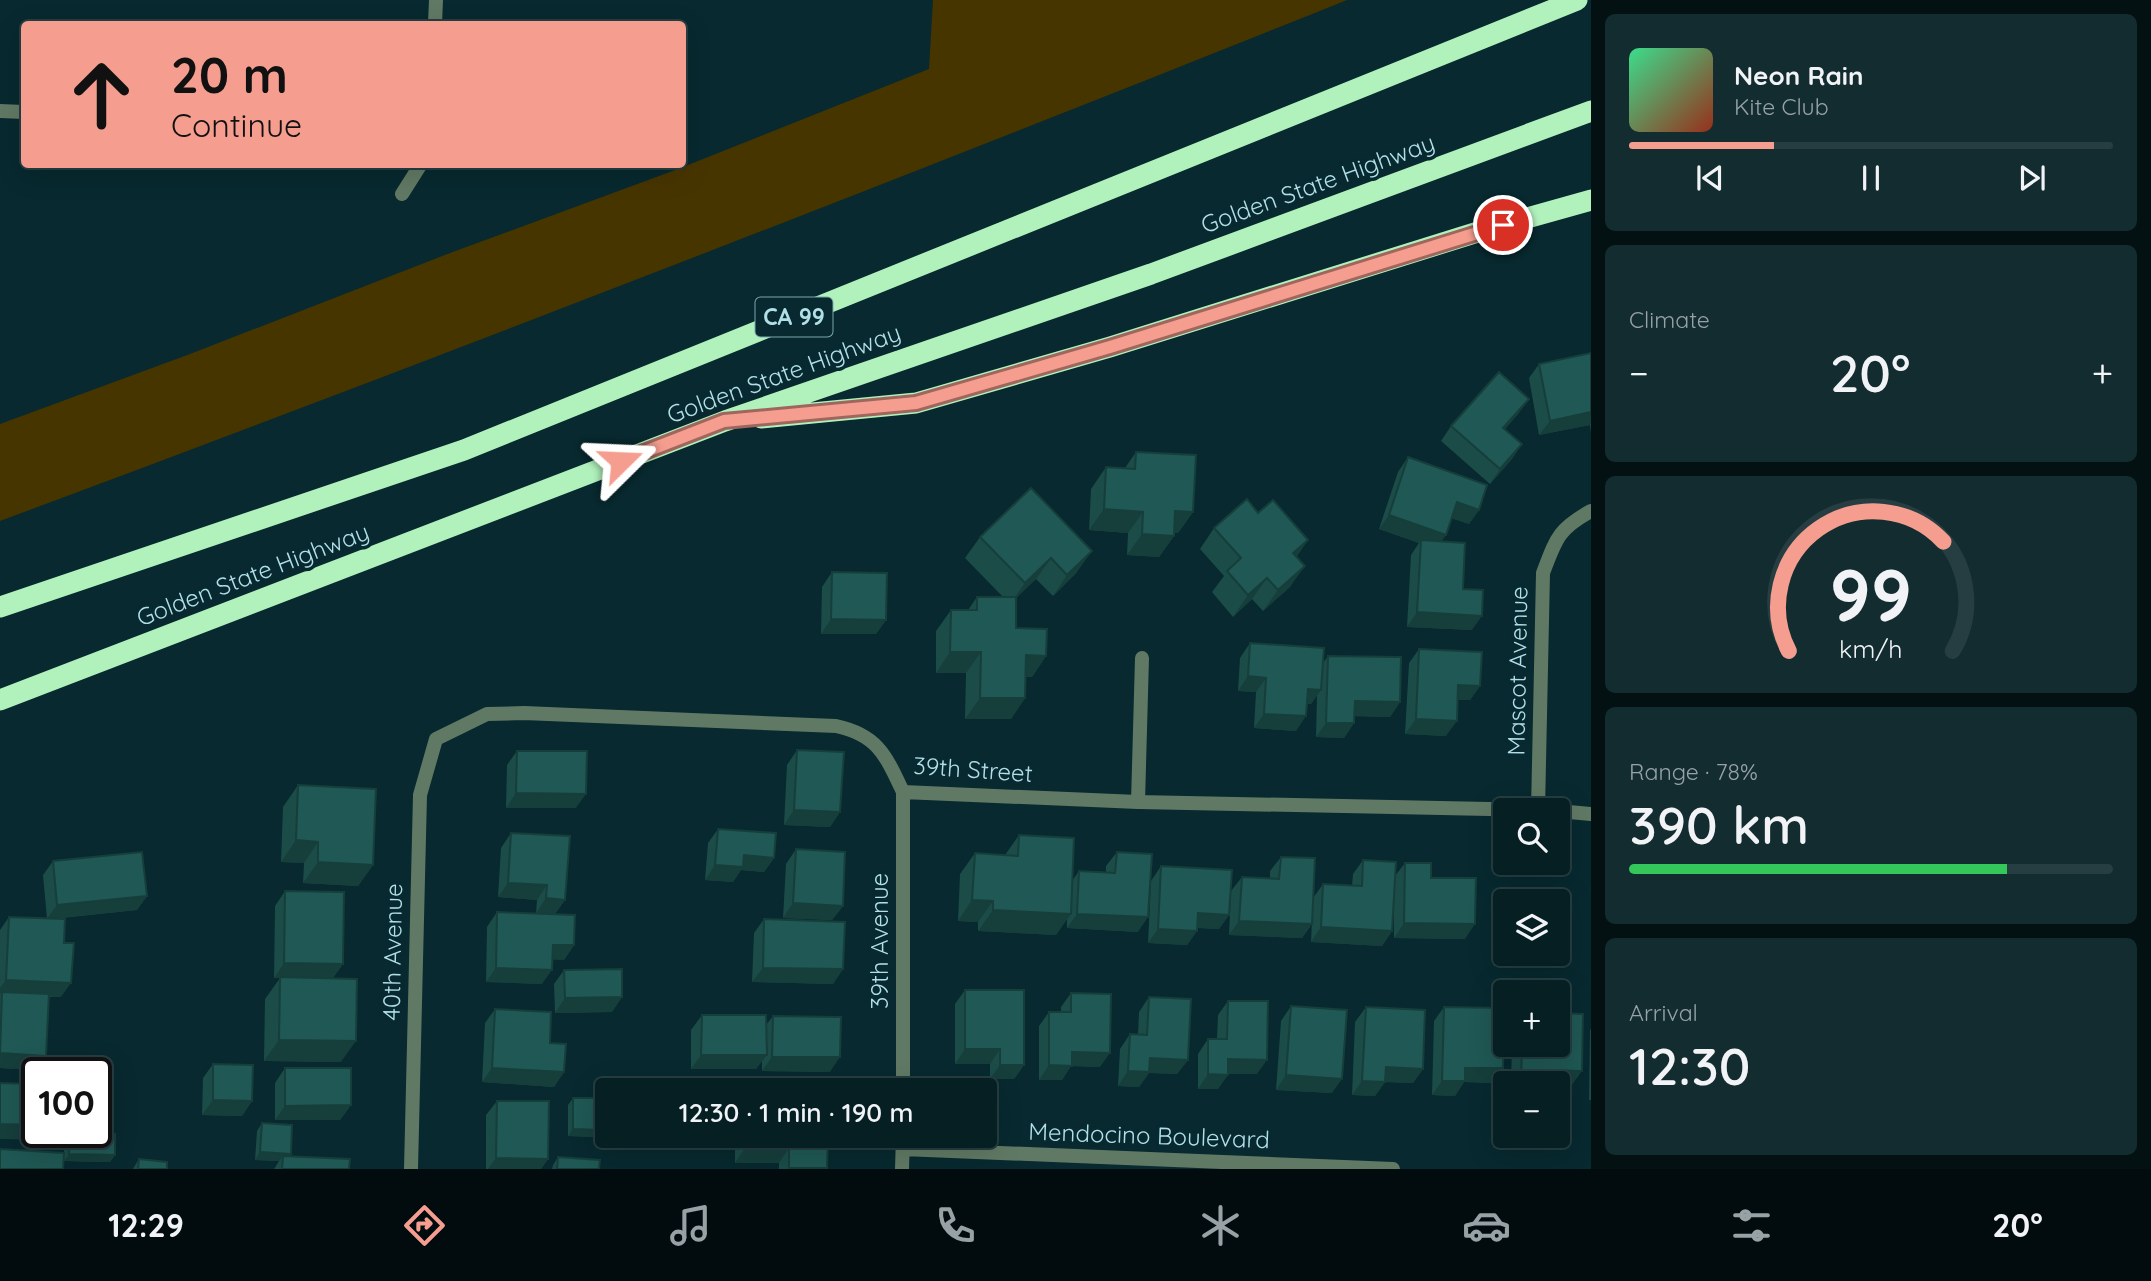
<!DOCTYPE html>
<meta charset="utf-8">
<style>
body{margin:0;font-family:Quicksand,sans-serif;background:#132c30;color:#f1f3f6;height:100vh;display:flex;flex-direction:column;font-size:26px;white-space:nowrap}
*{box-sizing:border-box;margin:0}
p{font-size:23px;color:#97a2a6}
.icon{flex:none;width:38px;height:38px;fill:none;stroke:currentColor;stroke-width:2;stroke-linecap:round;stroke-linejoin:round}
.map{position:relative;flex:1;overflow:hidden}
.side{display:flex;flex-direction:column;gap:14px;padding:14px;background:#031113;width:560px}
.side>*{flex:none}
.banner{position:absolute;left:21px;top:21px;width:665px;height:147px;border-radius:7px;box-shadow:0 7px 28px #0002,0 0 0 2px #263d41;background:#f59d8f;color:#111;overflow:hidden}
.controls{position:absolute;left:1493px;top:798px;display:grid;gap:14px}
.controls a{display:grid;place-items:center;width:77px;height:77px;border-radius:7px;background:#051f23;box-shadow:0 7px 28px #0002,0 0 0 2px #263d41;font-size:35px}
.speed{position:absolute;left:21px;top:1057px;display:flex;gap:14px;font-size:35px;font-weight:700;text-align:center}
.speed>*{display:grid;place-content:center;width:91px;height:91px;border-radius:50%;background:#051f23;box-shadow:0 7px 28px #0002,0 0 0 2px #263d41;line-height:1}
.speed .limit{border:4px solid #111;border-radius:10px;background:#fff;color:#111}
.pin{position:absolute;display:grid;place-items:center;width:60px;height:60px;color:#fff;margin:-30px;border:4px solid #fff;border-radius:50%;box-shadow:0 2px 7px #0007}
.me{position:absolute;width:77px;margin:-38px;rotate:69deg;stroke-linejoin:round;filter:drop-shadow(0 0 5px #0008)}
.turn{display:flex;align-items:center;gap:24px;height:147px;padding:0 35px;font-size:32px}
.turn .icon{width:91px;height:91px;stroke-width:2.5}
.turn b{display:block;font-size:49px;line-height:60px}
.big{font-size:52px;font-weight:600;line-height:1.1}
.side .tile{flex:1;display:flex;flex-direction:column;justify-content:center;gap:10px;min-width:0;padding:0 24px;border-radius:10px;background:#132c30}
.side .dial{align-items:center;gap:0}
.dial svg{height:182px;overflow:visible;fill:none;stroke:#263d41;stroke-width:7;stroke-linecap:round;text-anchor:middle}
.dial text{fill:#f1f3f6;stroke:none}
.song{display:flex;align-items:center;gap:21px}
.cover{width:84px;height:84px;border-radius:10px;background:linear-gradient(135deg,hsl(150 70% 55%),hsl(10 70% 35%))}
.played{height:7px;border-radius:4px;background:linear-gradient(90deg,#f59d8f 30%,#263d41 30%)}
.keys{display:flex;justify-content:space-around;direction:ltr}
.heat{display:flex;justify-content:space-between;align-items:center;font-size:38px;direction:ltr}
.charge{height:10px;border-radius:5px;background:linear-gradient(90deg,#34c759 78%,#263d41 0)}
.trip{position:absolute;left:595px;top:1078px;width:402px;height:70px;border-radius:7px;background:#051f23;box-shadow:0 7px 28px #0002,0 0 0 2px #263d41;font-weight:600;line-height:70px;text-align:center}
.dock{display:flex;height:112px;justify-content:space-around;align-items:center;background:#020c0e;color:#97a2a6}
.dock .icon{width:49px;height:49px}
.dock .active{color:#f59d8f}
.dock b{font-size:32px;color:#f1f3f6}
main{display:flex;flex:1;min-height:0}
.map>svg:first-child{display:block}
.green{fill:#473500}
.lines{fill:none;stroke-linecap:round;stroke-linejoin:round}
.service{stroke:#607964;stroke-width:14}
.minor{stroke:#607964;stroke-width:14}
.motorway{stroke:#b1f2bc;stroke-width:21}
.wall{fill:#1b4c48}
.shaded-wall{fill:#163e3b}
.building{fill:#1f5854;stroke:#163e3b;stroke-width:2}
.route-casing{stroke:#9f665d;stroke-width:18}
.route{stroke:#f59d8f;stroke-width:12}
.labels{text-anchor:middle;stroke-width:7;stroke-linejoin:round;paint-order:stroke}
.shield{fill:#07292f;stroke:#7ea8b0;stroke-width:2}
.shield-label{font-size:23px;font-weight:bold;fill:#b1dfe7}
.street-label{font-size:24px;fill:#b1dfe7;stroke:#07292f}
</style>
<main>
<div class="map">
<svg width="1591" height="1169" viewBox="0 0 1591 1169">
<rect width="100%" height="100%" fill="#07292f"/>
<path class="green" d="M933 0H1347C900 179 451 353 0 521V424L190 354 450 253 678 169 929 69Z"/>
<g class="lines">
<path class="service" d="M0 111 24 112"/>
<path class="minor" d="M435 24 436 0
M402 194 421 164
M903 792 1138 802 1541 810
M1138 802 1142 658
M1538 810 1543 573C1556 539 1558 529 1591 511
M1558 811 1591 814
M903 1149 1393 1169
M411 1169 420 795 436 739 487 714 524 713 836 726C878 735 886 756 903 792V1090
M902 1169 903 1136"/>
<path class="motorway" d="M761 418 916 403 1110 347 1481 231 1591 200
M0 607 464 450 1577 0
M0 700 725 421 1151 274 1591 111"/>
</g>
<path class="wall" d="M1591 353V433L1590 425 1539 435 1529 378 1539 364Z
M1519 413 1505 429 1522 444 1512 459 1490 484 1441 441 1451 426Z
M1136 452 1193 512 1178 533H1174V536L1159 557 1127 555 1128 533 1089 530 1091 489 1106 467 1125 468Z
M1408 457 1479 510 1469 524 1452 518 1446 535 1441 541 1463 589 1472 630 1407 627 1411 555 1419 543 1379 529 1398 472Z
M1031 488 1077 572 1053 596 1036 579 1016 598V628L1046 656 1032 677H1026L1025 698 1011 719H965L966 673H936V631L951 610H968L977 597H1003L965 558 980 537Z
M1214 528 1297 557 1290 587 1263 611 1252 599 1233 617 1212 592 1224 576 1200 549Z
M832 572 886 620 876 634H821L822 587Z
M1250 643 1323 663 1328 656 1400 702 1390 717 1355 716 1354 723 1344 738 1316 737 1317 695 1311 704H1307L1296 731 1254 728 1256 692 1238 691 1240 658Z
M1419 649 1480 686 1470 700H1458L1446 736 1405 734 1409 663Z
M797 750 840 812 830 827 784 825 787 765Z
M517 751 576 808H506L507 765Z
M298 785 373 865 358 886 303 883 304 863 281 862 283 807Z
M718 829 774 858 764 872 741 870 733 882 705 880 708 843Z
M511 833 565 900 555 914 536 913 537 900 498 897 501 848Z
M1019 835 1072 881 1079 871 1106 872V866L1117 852 1138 932 1067 928V918L1056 935 978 931V922L958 921 960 874 975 853 1005 855Z
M796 849 843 906 832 920 783 918 786 864Z
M1281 857 1312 924 1302 938 1229 935 1231 891 1242 877 1270 878V871Z
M1363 860 1395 876 1405 863 1431 878 1465 939 1394 938V895L1392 931 1382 946 1311 942 1313 898 1323 884 1352 886 1353 874Z
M53 861 147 896 137 910 52 919 61 997H49L46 1056 35 1070 0 1068V930L9 917 47 919 43 875Z
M1161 866 1229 915 1219 929 1197 928V931L1187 945 1148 943 1151 881Z
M285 891 343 964 333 978 341 1062 264 1061 265 999 280 978H274L275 906Z
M497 912 574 945 564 960 552 959 542 984 486 982 487 927Z
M764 919 843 969 833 984 752 982 754 933Z
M564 970 622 997 612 1012 555 1013 554 984Z
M965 990 1024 1065 1014 1079H990V1064H955V1004Z
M1071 993 1100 1067 1071 1066 1062 1080H1039V1026L1049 1012H1061V1007Z
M1149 997 1188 1060 1177 1074 1149 1073 1139 1087 1118 1086 1120 1049 1130 1034 1138 1035 1139 1012Z
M1228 1001 1257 1074H1228L1218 1089H1198V1054L1208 1039H1217L1218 1015Z
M1291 1006 1332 1093 1276 1090 1281 1021Z
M1366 1007 1423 1069 1413 1083 1385 1082 1375 1096 1352 1095 1355 1022Z
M1444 1007 1503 1068 1493 1083 1464 1082 1455 1096 1432 1095 1434 1021Z
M495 1009 550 1043 564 1072 554 1087 482 1082 485 1023Z
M702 1015 766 1025 773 1016 830 1072 762 1071V1061L756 1069H691V1030Z
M1591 1029V1100H1589L1590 1030Z
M1512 1045H1558L1572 1085 1558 1083H1511Z
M213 1064 252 1101 242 1116 202 1115 203 1078Z
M285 1068 351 1105 340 1120H275V1083Z
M573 1098 595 1137 568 1136V1105Z
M497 1101 548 1159 541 1169H486V1115Z
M262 1123 291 1154 289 1156 349 1169H274L279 1161 255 1160 257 1131Z
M69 1133 115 1155 110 1162 64 1161V1141Z
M735 1136H828L827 1169H779V1163H735Z
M558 1157 599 1169H552L553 1165Z
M139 1159 167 1169H133L134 1167Z"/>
<path class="shaded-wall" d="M1529 399 1519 413 1493 442 1503 428Z
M1591 412V423L1590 425 1539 435 1550 421Z
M1522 444 1512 459 1490 484 1500 469Z
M1457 502 1479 510 1469 524 1447 517Z
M1104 509 1143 512 1128 533 1089 530Z
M1175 511 1193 512 1178 533 1160 532Z
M1389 515 1446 535 1436 549 1421 540 1419 543 1379 529Z
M1142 534 1174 536 1159 557 1127 555Z
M1308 540 1294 561 1293 553Z
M1092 551 1077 572 1053 596 1067 575Z
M1051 558 1036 579 1010 604 1025 583Z
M1305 566 1290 587 1263 611 1278 590Z
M1267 578 1252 599 1233 617 1248 595Z
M1417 612 1482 616 1472 630 1407 627Z
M831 619 886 620 876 634H821Z
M950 652H981L966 673H936Z
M1026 655 1046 656 1032 677 1012 676Z
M1248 676 1266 678 1256 692 1238 691Z
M1458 685 1480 686 1470 700H1448Z
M1308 689 1321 690 1311 704 1298 703Z
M980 698H1025L1011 719H965Z
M1355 701 1400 702 1390 717 1345 716Z
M1264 714 1306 716 1296 731 1254 728Z
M1416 719 1457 721 1446 736 1405 734Z
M1326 723H1354L1344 738 1316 737Z
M516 793 586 794 576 808H506Z
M794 810 840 812 830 827 784 825Z
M296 840 318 842 304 863 281 862Z
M744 855 774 858 764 872 741 870 733 882 705 880 715 865Z
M318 862 373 865 358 886 303 883Z
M508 883 547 885 537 900 498 897Z
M147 896 137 910 47 919 57 905Z
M546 898 565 900 555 914 536 913Z
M972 900 993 901 978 922 958 921Z
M793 903 843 906 832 920 783 918Z
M993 910 1071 914 1056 935 978 931Z
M1198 913 1229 915 1219 929 1188 927Z
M1077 914 1148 917 1138 932 1067 928Z
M1239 921 1312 924 1302 938 1229 935Z
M1404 923 1475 924 1465 939 1394 938Z
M1321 927 1392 931 1382 946 1311 942Z
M1158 929 1197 931 1187 945 1148 943Z
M553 945H574L564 960 543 959Z
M284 963 343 964 333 978H274Z
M496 968 552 970 542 984 486 982Z
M763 968 843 969 833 984 752 982Z
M6 980 71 983 61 997 2 994V992L0 994V988Z
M622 997 612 1012 555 1013 565 998Z
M279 1040 356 1041 341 1062 264 1061Z
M965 1049H1000L990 1064H955Z
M1072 1052 1110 1053 1100 1067 1071 1066 1062 1080H1039L1049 1065Z
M0 1053 46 1056 35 1070 0 1068Z
M701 1055H767L756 1069H691Z
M772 1057H840L830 1072 762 1071Z
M1150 1058 1188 1060 1177 1074 1149 1073 1139 1087 1118 1086 1128 1071Z
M1228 1059 1267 1060 1257 1074H1218Z
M1000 1065H1024L1014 1079H990Z
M1386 1067 1423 1069 1413 1083 1385 1082 1375 1096 1352 1095 1362 1081Z
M492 1068 564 1072 554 1087 482 1082Z
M1465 1068H1503L1493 1083 1464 1082 1455 1096 1432 1095 1442 1081Z
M1544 1070 1582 1071 1572 1085H1558V1083H1534Z
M1208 1074 1228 1075 1218 1089H1198Z
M1286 1075 1342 1079 1332 1093 1276 1090Z
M213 1100 252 1101 242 1116 202 1115Z
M351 1105 340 1120H275L285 1106Z
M0 1124 37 1125V1132H56L50 1140 0 1139Z
M573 1129 600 1130 595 1137 568 1136Z
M745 1148H789L779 1163H735Z
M260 1152 291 1154 286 1162 283 1156 279 1161 255 1160Z
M69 1154 115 1155 110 1162 64 1161Z
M496 1158 548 1159 541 1169H488Z
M789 1168H827V1169H788Z"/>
<path class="building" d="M1591 353V412L1550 421 1539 364Z
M1499 372 1529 399 1503 428 1522 444 1500 469 1451 426Z
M1136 452 1196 455 1193 512 1175 511 1174 536 1142 534 1143 512 1104 509 1106 467 1135 469Z
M1408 457 1487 485 1479 510 1457 502 1446 535 1389 515Z
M1031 488 1092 551 1067 575 1051 558 1025 583 980 537Z
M1247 499 1258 513 1273 500 1308 540 1293 553 1305 566 1278 590 1267 578 1248 595 1227 571 1241 558 1214 528Z
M1421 540 1465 543 1463 589 1483 590 1482 616 1417 612Z
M832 572 887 573 886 620 831 619Z
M977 597H1016V628L1047 629 1046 656 1026 655 1025 698H980L981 652H950L951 610H977Z
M1250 643 1324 648 1321 690 1308 689 1306 716 1264 714 1266 678 1248 676Z
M1419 649 1482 652 1480 686 1458 685 1457 721 1416 719Z
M1328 656 1401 657 1400 702 1355 701 1354 723H1326Z
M797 750 844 752 840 812 794 810Z
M517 751H587L586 794 516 793Z
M298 785 376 789 373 865 318 862V842L296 840Z
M718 829 776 833 774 858 744 855 743 867 715 865Z
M511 833 570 836 565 900 546 898 547 885 508 883Z
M1019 835 1074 838 1071 914 993 910V901L972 900 975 853 1018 856Z
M796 849 845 852 843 906 793 903Z
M142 852 147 896 57 905 53 861Z
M1117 852 1152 854 1148 917 1077 914 1079 871 1115 873Z
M1281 857 1315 858 1312 924 1239 921 1242 877 1279 879Z
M1363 860 1396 862 1392 931 1321 927 1323 884 1362 886Z
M1405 863H1431V878H1476L1475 924 1404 923Z
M1161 866 1232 870 1229 915 1198 913 1197 931 1158 929Z
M285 891 344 892 343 964 284 963Z
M497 912 575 915 574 945H553L552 970 496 968Z
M9 917 65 919 64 943H74L71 983 6 980Z
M764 919 845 922 843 969 763 968Z
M622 969V997L565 998 564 970Z
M280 977 357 979 356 1041 279 1040Z
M965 990H1024V1065H1000V1049H965Z
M2 992 49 994 46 1056 0 1053Z
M1071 993 1111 994 1110 1053 1072 1052V1066L1049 1065V1012H1071Z
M1149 997 1191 999 1188 1060 1150 1058 1149 1072 1128 1071 1130 1034 1147 1035Z
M1228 1001H1268L1267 1060 1228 1059V1075L1208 1074V1039H1227Z
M1291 1006 1347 1010 1342 1079 1286 1075Z
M1366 1007 1425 1010 1423 1069 1386 1067 1385 1082 1362 1081Z
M1444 1007 1504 1008 1503 1068H1465V1081H1442Z
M495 1009 551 1012 550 1043 566 1044 564 1072 492 1068Z
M1558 1013 1583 1014 1582 1071 1544 1070 1543 1083H1521L1522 1045H1558Z
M702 1015H766L767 1055H701Z
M773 1016 841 1017 840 1057H772Z
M213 1064 253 1065 252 1101 213 1100Z
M285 1068H351V1105L285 1106Z
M0 1083 37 1084V1125L0 1124Z
M573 1098H600V1130L573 1129Z
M497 1101H549L548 1159 496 1158Z
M262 1123 292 1125 291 1154 260 1152Z
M69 1133 115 1134V1155L69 1154Z
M745 1136H828L827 1168H789V1148H745Z
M0 1149 64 1153 63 1169H0Z
M283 1156 350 1159 349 1169H282Z
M558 1157 600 1160 599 1169H557Z
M139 1159 167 1162V1169H138Z"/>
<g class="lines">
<defs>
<path id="route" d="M621 461 724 421 916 403 1110 347 1503 225"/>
</defs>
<use href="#route" class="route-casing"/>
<use href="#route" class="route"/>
</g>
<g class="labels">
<rect class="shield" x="755.5" y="297.5" width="77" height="39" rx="5"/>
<g class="shield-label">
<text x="794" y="325">CA 99</text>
</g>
<g class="street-label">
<text transform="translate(1318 184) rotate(-20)" y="8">Golden State Highway</text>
<text transform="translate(784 374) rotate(-20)" y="8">Golden State Highway</text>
<text transform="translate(253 575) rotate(-21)" y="8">Golden State Highway</text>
<text transform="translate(1518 671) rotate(-89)" y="8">Mascot Avenue</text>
<text transform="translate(973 770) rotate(4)" y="8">39th Street</text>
<text transform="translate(880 941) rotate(-90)" y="8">39th Avenue</text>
<text transform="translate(393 952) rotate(-89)" y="8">40th Avenue</text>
<text transform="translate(1149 1136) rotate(2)" y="8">Mendocino Boulevard</text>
</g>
</g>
</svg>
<div class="controls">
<a><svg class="icon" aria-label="search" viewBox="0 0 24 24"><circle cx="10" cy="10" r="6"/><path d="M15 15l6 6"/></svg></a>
<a><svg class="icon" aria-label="layers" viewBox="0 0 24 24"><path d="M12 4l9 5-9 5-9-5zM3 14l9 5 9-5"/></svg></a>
<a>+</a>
<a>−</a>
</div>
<div class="speed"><div class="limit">100</div></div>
<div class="pin" style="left:1503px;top:225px;background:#d93025"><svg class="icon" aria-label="arrive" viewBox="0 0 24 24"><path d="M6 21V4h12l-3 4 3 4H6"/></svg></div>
<svg class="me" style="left:621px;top:461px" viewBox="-20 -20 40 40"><path d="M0-17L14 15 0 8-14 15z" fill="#f59d8f" stroke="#fff" stroke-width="4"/></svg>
<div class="trip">12:30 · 1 min · 190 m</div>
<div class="banner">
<div class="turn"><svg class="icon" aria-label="ahead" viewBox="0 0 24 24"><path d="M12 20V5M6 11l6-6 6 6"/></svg><div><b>20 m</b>Continue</div></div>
</div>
</div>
<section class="side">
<div class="tile">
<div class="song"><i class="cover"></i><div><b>Neon Rain</b><p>Kite Club</p></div></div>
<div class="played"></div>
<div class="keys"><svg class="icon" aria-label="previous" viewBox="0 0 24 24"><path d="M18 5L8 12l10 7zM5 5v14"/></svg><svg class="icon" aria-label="pause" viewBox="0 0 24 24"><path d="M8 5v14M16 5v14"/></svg><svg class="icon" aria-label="next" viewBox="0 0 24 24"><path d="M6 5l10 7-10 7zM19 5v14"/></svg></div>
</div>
<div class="tile"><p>Climate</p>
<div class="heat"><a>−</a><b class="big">20°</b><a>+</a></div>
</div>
<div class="tile dial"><svg viewBox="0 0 100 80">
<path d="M14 69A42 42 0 1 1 86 69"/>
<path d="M14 69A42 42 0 0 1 82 21" stroke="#f59d8f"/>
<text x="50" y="56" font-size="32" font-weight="700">99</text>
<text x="50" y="72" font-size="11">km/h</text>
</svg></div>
<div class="tile"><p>Range · 78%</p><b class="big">390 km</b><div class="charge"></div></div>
<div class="tile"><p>Arrival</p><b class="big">12:30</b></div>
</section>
</main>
<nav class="dock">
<b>12:29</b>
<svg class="icon active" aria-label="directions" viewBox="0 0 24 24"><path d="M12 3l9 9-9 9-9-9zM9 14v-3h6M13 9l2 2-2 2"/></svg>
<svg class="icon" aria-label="music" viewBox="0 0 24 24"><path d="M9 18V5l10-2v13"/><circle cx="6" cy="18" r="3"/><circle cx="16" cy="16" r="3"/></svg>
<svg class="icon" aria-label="phone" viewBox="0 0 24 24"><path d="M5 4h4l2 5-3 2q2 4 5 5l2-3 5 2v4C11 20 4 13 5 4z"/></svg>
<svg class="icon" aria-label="climate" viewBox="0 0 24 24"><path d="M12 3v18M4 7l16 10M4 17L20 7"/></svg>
<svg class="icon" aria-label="car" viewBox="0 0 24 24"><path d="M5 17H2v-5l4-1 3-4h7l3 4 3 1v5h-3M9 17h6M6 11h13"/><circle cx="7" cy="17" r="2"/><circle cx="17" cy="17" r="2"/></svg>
<svg class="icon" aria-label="filters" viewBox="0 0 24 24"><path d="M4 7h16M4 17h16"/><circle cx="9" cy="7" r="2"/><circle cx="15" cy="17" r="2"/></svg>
<b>20°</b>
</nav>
